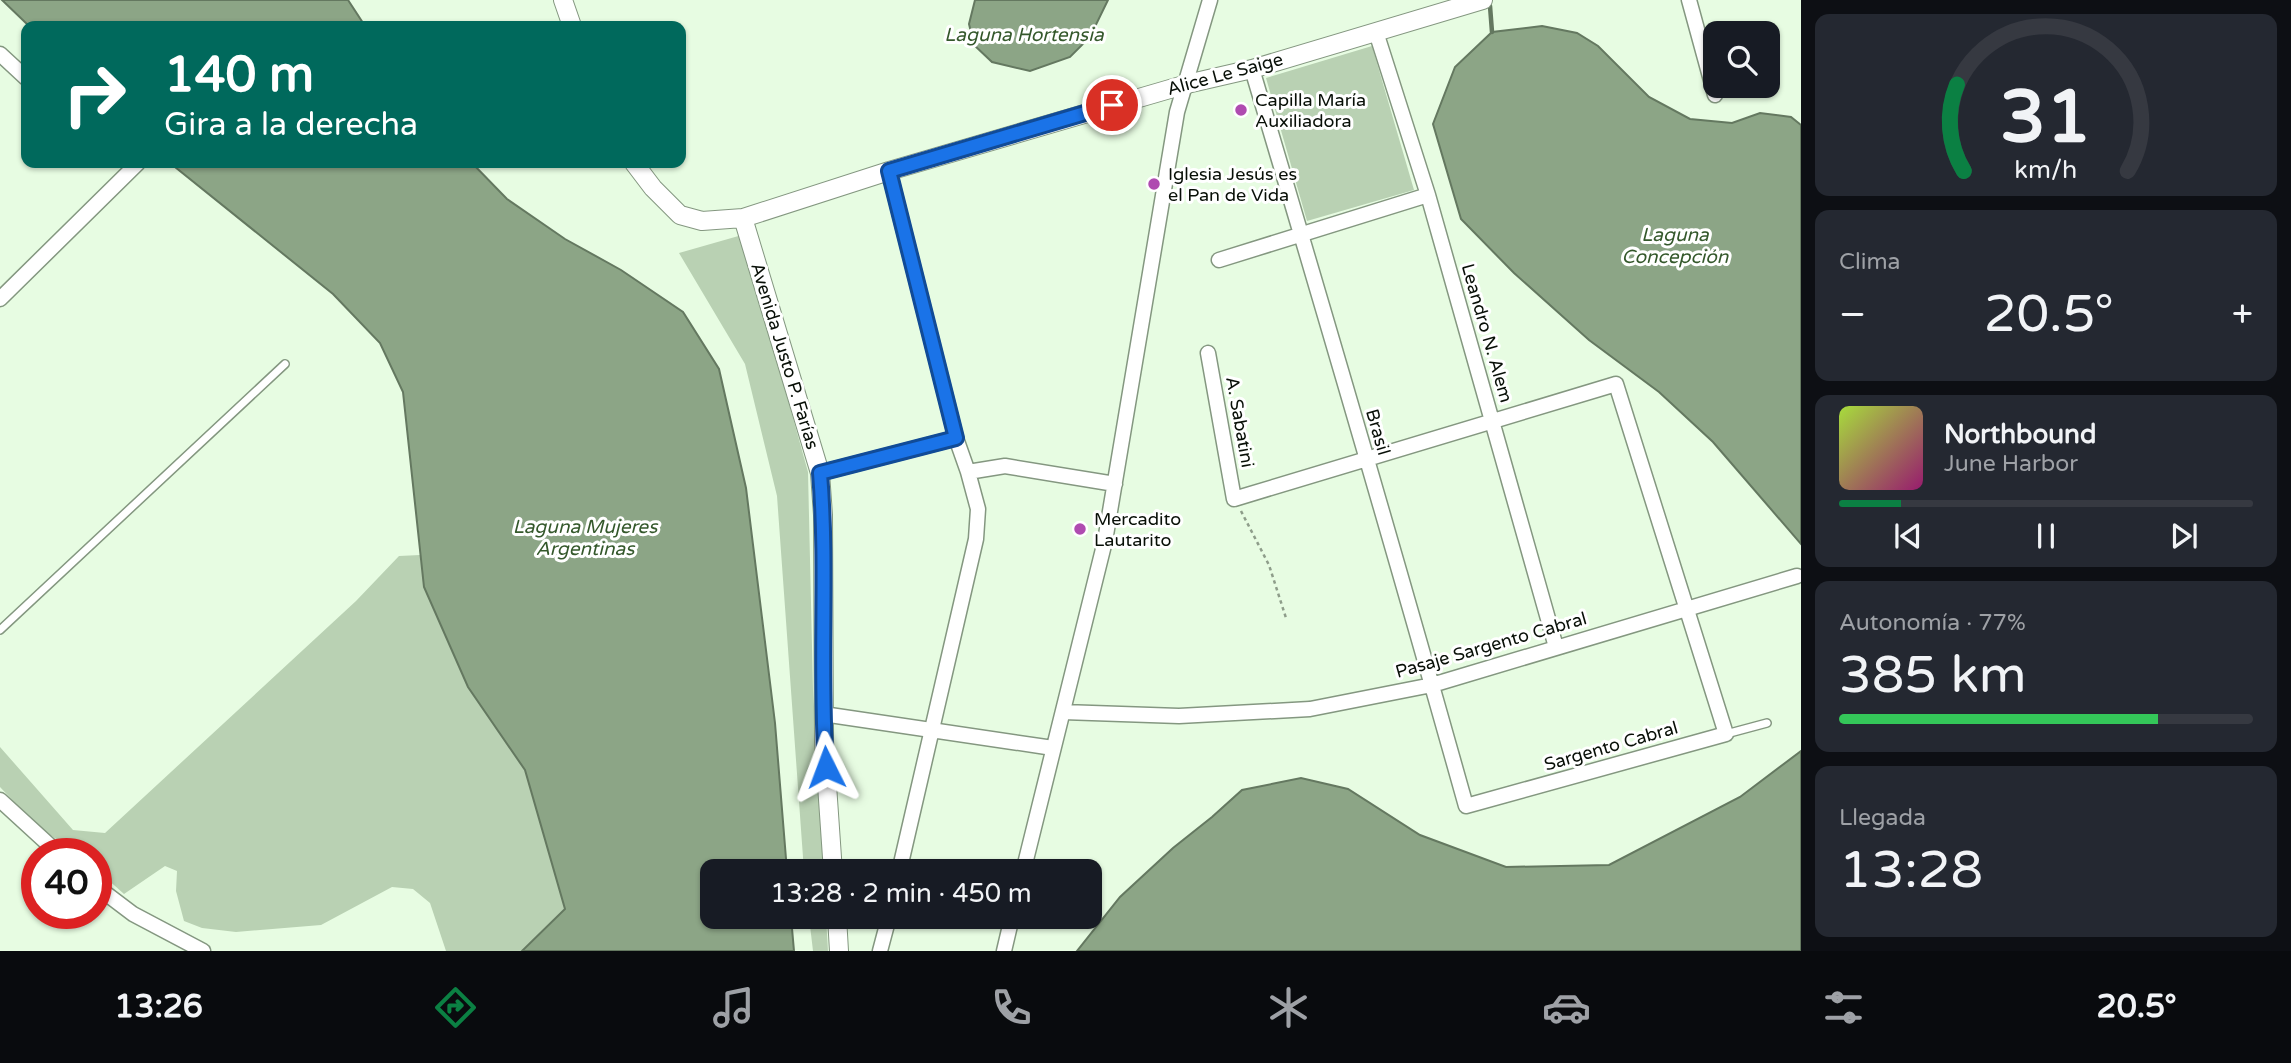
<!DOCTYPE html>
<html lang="es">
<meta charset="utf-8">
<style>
body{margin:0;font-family:"Varela Round",sans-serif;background:#242831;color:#f1f3f6;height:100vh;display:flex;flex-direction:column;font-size:26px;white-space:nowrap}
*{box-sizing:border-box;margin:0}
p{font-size:23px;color:#9ea1a6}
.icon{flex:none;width:38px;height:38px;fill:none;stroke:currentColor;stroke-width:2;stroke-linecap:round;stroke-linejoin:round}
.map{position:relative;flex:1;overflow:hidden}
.details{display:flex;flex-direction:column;gap:14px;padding:14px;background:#0d0f14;width:490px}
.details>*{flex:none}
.top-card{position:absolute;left:21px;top:21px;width:665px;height:147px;border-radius:14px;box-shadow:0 2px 5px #0004;background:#00695c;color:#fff;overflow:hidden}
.buttons{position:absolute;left:1703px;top:21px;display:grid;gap:14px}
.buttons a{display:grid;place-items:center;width:77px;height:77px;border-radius:14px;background:#171b24;box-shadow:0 2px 5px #0004;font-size:35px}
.speed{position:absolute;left:21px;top:838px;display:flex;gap:14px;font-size:35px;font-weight:700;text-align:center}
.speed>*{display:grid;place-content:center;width:91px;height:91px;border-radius:50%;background:#171b24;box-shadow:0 2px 5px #0004;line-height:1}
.speed .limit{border:10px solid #d22;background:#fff;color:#111}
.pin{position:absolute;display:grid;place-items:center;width:60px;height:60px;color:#fff;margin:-30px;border:4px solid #fff;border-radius:50%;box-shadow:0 2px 7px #0007}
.me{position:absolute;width:77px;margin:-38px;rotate:357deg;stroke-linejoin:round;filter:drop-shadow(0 0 5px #0008)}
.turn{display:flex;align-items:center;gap:24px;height:147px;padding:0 28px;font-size:32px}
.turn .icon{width:91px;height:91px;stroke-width:2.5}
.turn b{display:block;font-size:49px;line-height:60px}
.big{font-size:52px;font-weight:600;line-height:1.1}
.details .card{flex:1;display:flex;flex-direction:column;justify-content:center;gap:10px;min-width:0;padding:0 24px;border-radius:14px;background:#242831}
.details .dial{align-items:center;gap:0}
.dial svg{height:182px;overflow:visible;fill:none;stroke:#363941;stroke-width:7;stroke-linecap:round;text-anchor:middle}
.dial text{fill:#f1f3f6;stroke:none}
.song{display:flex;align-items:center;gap:21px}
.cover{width:84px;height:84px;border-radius:10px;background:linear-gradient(135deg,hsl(80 70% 55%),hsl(320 70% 35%))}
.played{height:7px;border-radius:4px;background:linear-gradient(90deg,#0b8043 15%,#363941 15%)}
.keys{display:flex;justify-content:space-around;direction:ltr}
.heat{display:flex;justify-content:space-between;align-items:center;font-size:38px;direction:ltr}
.charge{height:10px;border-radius:5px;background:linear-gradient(90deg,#34c759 77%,#363941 0)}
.trip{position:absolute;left:700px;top:859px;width:402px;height:70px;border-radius:14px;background:#171b24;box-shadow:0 2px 5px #0004;font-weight:600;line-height:70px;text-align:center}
.dock{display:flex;height:112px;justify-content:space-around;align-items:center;background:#090b0e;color:#9ea1a6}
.dock .icon{width:49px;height:49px}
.dock .selected{color:#0b8043}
.dock b{font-size:32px;color:#f1f3f6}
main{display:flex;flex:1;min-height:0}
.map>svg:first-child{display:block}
.green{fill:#b9d1b3}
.water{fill:#8ca586;stroke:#647860;stroke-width:2}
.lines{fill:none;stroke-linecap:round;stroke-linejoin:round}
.stream{stroke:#647860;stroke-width:4.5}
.service-casing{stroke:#849780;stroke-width:10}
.minor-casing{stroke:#849780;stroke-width:17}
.tertiary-casing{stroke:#849780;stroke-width:20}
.path{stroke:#8e9d8a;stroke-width:2.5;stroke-dasharray:3.5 3.5;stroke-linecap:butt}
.service{stroke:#fff;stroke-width:7}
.minor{stroke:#fff;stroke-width:14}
.tertiary{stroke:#fff;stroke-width:18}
.route-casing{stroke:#114b97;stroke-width:18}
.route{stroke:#1a73e8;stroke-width:12}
.poi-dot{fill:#af4bb0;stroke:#fff;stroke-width:2.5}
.labels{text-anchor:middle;stroke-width:6;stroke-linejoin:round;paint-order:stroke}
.street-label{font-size:18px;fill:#080f07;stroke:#fff}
.poi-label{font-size:18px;fill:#080f07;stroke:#fff;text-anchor:start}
.water-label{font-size:19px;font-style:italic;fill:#34582b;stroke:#fff}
</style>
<main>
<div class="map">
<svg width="1801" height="951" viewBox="0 0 1801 951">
<rect width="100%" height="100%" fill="#e7fce2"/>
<path class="green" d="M1372 46 1414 190 1307 221 1266 78Z
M742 235 808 472 813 690 824 871H804L777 496 745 364 679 253Z
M420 555 424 587 468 687 525 770 565 910 522 951H446L430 903 413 889 392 887 321 925 236 932 202 928 184 921 176 891 177 871 165 866 124 894 96 869V854H79L38 827 0 787V747L73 830 105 833 356 601 399 556Z
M809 917H826L828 951H813Z"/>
<path class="water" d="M2 0H348L365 26H29Z
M975 0H1108L1090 37 1070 57 1030 71 992 62 974 45 969 24Z
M1542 26 1577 33 1598 46 1649 97 1690 119 1732 123 1760 113 1791 117 1801 125V544L1713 442 1659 392 1589 340 1514 273 1461 219 1433 124 1455 67 1492 32Z
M170 163H472L507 199 565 239 621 270 683 312 719 369 746 488 775 723 787 871 712 872V917H791L794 951H522L565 909 525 770 468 687 424 587 403 392 380 343 333 294Z
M1801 751V951H1077L1120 897 1173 848 1212 817 1242 790 1301 778 1348 789 1420 835 1506 867 1609 865 1740 797Z"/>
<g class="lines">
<path class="stream" d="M1490 6 1492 32"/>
<defs>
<path id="service" d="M0 630 285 364
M1726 734 1767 723"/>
<path id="minor" d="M1689 0 1715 95
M1376 32 1428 195 1556 647
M0 54 26 78
M889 171 956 438 968 472 978 509 976 539 899 872
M1219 260 1428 195
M0 299 138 163
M1208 353 1234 499 1616 384 1726 734 1466 806C1397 560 1325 314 1252 69
M968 472 1005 466 1115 484
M820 473 956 438
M1063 712 1179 716 1310 709 1432 685 1797 576
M823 714 1053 748
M0 800 59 854
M1023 872 1105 541 1177 112 1210 0
M96 886 133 914 203 951
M880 951 889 917
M1004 951 1012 917"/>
<path id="tertiary" d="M563 0 572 26
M634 163 653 188 680 215 702 221 743 218 889 171 1187 84 1252 69 1483 0
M743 218 820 473 823 515 824 741 833 872
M837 917 839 951"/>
</defs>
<use href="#service" class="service-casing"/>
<use href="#minor" class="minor-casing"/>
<use href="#tertiary" class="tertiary-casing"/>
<path class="path" d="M1241 511 1269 565 1286 618"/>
<use href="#service" class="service"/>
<use href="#minor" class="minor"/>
<use href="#tertiary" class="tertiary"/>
</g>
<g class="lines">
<defs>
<path id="route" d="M826 767C819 669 828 571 820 473L956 438 889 171 1112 105"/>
</defs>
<use href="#route" class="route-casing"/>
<use href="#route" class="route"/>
</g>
<g class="poi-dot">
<circle cx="1241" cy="110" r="7"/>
<circle cx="1154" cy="184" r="7"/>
<circle cx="1080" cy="529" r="7"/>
</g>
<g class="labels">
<g class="street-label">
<text transform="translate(1225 74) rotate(-15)" y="6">Alice Le Saige</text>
<text transform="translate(1487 333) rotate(74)" y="6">Leandro N. Alem</text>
<text transform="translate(785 356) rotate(73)" y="6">Avenida Justo P. Farías</text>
<text transform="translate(1240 422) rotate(80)" y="6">A. Sabatini</text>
<text transform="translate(1378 432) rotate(74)" y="6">Brasil</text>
<text transform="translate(1491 645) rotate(-16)" y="6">Pasaje Sargento Cabral</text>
<text transform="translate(1611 746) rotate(-16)" y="6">Sargento Cabral</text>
</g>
<g class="poi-label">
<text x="1255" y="106">Capilla María<tspan x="1255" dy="21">Auxiliadora</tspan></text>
<text x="1168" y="180">Iglesia Jesús es<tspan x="1168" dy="21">el Pan de Vida</tspan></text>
<text x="1094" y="525">Mercadito<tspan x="1094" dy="21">Lautarito</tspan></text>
</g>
<g class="water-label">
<text x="1024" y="41">Laguna Hortensia</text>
<text x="1675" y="241">Laguna<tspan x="1675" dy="22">Concepción</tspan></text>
<text x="585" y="533">Laguna Mujeres<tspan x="585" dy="22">Argentinas</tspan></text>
</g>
</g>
</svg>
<div class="buttons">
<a><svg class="icon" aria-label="search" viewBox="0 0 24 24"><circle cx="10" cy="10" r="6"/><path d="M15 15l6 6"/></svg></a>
</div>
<div class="speed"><div class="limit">40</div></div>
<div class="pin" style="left:1112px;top:105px;background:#d93025"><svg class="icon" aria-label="arrive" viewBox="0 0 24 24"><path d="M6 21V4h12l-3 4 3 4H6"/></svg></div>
<svg class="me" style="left:826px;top:767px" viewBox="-20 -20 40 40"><path d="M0-17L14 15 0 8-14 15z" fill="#1a73e8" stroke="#fff" stroke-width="4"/></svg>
<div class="trip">13:28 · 2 min · 450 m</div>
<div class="top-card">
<div class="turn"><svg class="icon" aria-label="right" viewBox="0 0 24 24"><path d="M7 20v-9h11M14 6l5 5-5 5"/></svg><div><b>140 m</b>Gira a la derecha</div></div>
</div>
</div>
<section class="details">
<div class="card dial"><svg viewBox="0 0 100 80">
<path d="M14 69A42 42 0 1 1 86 69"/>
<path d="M14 69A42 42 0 0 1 11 31" stroke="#0b8043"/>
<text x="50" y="56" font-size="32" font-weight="700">31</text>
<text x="50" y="72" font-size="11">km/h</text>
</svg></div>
<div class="card"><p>Clima</p>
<div class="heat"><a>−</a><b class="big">20.5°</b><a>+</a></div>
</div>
<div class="card">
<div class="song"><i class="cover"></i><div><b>Northbound</b><p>June Harbor</p></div></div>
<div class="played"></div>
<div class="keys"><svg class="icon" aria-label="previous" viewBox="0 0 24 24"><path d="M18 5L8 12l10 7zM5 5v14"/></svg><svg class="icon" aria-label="pause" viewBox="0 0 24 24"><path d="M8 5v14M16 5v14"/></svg><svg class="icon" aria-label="next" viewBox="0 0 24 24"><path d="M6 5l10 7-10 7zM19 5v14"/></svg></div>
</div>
<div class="card"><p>Autonomía · 77%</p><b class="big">385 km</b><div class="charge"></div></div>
<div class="card"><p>Llegada</p><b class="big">13:28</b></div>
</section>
</main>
<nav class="dock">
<b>13:26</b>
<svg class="icon selected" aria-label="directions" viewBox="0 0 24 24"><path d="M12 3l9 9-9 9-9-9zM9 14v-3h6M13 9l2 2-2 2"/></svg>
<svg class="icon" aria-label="music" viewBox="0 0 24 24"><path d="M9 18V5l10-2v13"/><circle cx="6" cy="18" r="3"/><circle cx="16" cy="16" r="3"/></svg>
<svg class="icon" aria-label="phone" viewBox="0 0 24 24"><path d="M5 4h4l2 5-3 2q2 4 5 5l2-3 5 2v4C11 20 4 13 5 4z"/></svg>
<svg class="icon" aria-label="climate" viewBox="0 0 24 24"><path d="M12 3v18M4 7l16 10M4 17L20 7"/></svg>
<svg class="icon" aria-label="car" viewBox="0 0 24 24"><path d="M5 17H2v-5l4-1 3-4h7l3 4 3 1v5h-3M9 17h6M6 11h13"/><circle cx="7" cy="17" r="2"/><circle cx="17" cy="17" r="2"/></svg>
<svg class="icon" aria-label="filters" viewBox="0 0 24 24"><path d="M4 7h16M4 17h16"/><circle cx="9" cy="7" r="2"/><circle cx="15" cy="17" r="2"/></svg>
<b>20.5°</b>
</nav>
